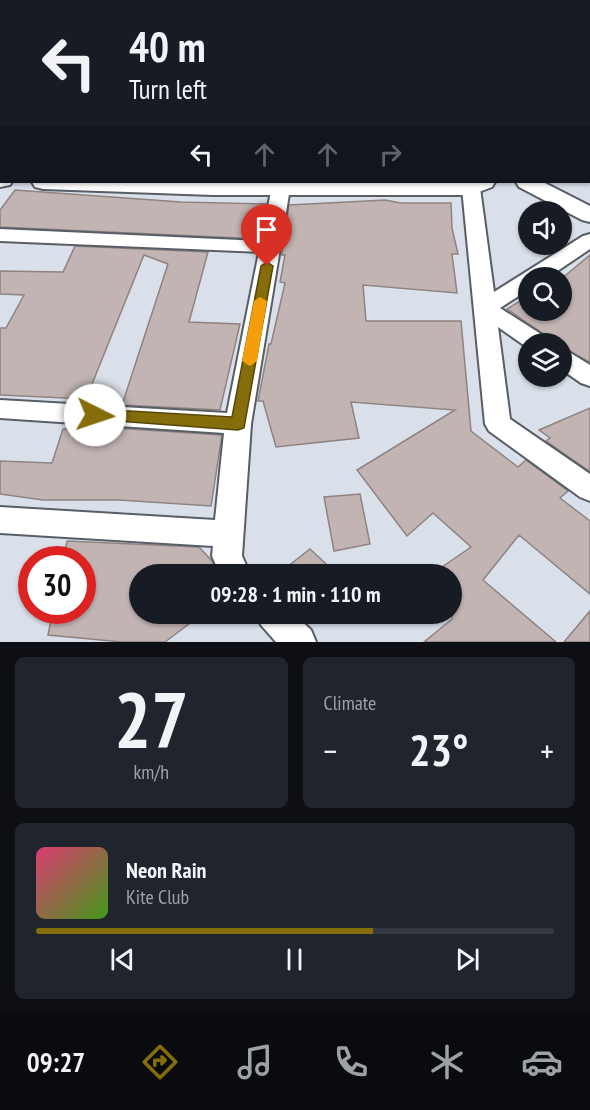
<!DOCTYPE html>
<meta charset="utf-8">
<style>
body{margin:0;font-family:"PT Sans Narrow",sans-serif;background:#20242c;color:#f1f3f6;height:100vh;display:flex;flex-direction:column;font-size:22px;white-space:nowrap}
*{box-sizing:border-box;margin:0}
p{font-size:20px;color:#9ea1a6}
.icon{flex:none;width:33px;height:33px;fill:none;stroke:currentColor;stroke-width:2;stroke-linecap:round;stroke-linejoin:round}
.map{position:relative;height:642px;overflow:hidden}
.drawer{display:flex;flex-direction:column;gap:15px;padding:15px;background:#0d0f14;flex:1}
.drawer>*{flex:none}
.guide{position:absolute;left:0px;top:0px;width:591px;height:183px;box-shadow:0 2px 4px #0004;background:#171b24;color:#f1f3f6;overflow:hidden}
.buttons{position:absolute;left:518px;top:201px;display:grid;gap:12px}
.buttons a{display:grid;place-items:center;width:54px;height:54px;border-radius:50%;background:#171b24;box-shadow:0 2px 4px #0004;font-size:30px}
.speed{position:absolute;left:18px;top:546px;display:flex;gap:12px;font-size:30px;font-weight:700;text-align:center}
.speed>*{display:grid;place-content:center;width:78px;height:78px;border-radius:50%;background:#171b24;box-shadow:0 2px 4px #0004;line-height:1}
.speed .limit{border:9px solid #d22;background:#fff;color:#111}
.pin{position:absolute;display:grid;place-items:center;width:51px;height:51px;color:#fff;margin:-62px -26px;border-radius:50% 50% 50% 0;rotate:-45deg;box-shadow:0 0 6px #0007}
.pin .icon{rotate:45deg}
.me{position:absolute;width:66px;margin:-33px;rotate:94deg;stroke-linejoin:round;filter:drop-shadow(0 0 4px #0008)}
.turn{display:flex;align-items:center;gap:21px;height:126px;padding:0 30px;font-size:27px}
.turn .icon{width:78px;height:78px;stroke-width:2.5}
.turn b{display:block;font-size:42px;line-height:51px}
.lanes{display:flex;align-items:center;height:57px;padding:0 30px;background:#0003;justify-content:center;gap:30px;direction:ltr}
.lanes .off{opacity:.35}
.big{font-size:45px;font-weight:700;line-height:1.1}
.drawer .card{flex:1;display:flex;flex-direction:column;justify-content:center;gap:9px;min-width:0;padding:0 21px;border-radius:9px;background:#20242c}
.drawer .dial{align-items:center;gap:0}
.dial b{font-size:78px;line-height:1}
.song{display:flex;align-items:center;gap:18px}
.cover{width:72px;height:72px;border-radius:9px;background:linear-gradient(135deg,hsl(340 70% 55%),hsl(100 70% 35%))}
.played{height:6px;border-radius:3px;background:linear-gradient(90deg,#866d0b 65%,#363941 65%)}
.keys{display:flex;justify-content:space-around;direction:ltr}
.heat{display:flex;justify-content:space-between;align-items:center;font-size:33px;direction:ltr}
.drawer .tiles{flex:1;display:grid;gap:15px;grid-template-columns:1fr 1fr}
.card:last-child{grid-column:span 2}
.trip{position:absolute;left:129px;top:564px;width:333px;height:60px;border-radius:30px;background:#171b24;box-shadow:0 2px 4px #0004;font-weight:700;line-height:60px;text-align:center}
.tab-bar{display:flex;height:96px;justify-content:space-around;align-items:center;background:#090b0e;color:#9ea1a6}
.tab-bar .icon{width:42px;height:42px}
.tab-bar .current{color:#866d0b}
.tab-bar b{font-size:27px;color:#f1f3f6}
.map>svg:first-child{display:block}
.building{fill:#c1b4b3;stroke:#8f8382;stroke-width:1.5}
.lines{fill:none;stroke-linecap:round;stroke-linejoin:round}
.minor-casing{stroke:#585e66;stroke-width:4}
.tertiary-casing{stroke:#585e66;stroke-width:4}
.minor{fill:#fff;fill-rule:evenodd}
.tertiary{fill:#fff;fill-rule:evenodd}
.route{fill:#866d0b;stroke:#574707;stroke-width:1.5}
.slow{fill:#f59e0b}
</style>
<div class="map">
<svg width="590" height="642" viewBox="0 0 590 642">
<rect width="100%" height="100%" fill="#dae0ea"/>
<path class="building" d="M15 190 181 202 266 204 259 239 0 227V210Z
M385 200 401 203H451L452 228 458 254H452L457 293 363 285 366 321H461L471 431 518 467 526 460 568 491 560 498 590 521V594L519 535 483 580 556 642H424L452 619V574H432L471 547 433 513 407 536 357 470 455 410 351 402 359 438 276 447 263 401H258L269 344H271L285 283 280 282 285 255H282L283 245 289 205Z
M75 246 208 252 189 322 240 324 220 410 122 405 168 264 144 255 86 399 0 395V328H6L24 295 0 294V271L63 272Z
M590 255V362L562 348 561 344H558L507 309 528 296V310H561V279Z
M590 408V470L589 471 546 441 550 438 539 430Z
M114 428 222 435 211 506 119 500H43L0 494V461L52 463 63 429 113 432Z
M360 494 370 544 334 551 324 497Z
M67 541 199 547 212 561 218 574H140V614H202L165 642H122L48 635 53 610H82V560H63Z
M310 549 337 574H278Z
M590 611V642H564Z"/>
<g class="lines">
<defs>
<path id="minor" d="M60 0H73L74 2H61Z
M258 0H270L257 2Z
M354 0H366V2H354Z
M2 48V57H0V49Z
M273 182H291L251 424 242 556 250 574H220L212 556 213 546 0 533V507L215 520 224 433 0 418V400L227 413 259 252 0 241V229L261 241Z
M471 183 477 184 480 188 494 292 583 236 590 234V249L547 278H528V290L500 308 547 338 550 344H528V348L498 327 510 419 590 474V501L580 497 489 431 485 424 462 188 465 184Z
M561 350 569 352 590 365V386L581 383 561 369Z
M256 614H294L311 630 316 642H276L261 625Z"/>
<path id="tertiary" d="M428 0H442V2H428Z
M0 173 2 182H12L10 185 0 187Z
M32 182H495L492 187 471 195H213L43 189 35 187Z
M516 182H543L590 206V222L582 220 519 187Z"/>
</defs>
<use href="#minor" class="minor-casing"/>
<use href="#tertiary" class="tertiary-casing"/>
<use href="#minor" class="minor"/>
<use href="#tertiary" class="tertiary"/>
</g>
<path class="route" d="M267 262 273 266 244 428 238 430 90 419 87 415 90 411 95 409 232 417 261 266Z"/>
<path class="slow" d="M260 297 267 301 257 361 250 366 242 361 254 301Z"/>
</svg>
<div class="buttons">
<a><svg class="icon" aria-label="sound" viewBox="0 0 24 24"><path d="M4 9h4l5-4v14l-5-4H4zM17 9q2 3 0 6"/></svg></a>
<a><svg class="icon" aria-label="search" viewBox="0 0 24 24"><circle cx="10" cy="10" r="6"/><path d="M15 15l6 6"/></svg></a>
<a><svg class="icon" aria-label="layers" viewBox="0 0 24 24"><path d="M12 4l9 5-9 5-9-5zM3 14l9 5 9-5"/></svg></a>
</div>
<div class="speed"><div class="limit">30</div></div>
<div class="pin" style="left:267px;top:266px;background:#d93025"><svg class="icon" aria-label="arrive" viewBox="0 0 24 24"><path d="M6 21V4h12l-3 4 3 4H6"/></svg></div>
<svg class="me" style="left:95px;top:415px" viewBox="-20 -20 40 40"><circle r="19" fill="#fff"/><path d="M0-13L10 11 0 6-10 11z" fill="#866d0b"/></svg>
<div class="trip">09:28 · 1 min · 110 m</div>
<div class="guide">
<div class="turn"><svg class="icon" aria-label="left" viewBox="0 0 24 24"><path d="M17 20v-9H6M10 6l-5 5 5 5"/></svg><div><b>40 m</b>Turn left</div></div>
<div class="lanes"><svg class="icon" aria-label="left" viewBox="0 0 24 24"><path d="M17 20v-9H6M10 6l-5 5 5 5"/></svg><svg class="icon off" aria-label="ahead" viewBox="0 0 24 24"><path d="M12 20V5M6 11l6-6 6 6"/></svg><svg class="icon off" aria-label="ahead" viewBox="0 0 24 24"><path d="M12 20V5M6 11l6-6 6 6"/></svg><svg class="icon off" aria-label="right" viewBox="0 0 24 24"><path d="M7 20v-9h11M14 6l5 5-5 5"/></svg></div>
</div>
</div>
<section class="drawer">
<div class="tiles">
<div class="card dial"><b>27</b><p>km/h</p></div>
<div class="card"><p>Climate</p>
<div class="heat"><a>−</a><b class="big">23°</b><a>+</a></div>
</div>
<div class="card">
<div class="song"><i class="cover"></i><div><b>Neon Rain</b><p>Kite Club</p></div></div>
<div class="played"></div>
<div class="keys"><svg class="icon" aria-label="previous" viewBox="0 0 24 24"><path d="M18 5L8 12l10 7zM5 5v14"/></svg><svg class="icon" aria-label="pause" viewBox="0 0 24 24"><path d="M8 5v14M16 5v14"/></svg><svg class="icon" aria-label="next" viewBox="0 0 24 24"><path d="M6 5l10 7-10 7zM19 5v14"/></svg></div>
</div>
</div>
</section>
<nav class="tab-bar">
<b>09:27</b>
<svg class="icon current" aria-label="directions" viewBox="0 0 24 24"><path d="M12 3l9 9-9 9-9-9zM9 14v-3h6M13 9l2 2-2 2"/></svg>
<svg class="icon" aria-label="music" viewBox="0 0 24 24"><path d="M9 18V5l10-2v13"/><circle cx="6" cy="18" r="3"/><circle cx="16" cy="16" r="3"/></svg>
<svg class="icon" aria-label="phone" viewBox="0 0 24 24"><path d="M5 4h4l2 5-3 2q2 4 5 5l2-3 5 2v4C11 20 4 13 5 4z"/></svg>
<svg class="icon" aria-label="climate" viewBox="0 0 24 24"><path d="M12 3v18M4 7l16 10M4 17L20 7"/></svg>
<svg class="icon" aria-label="car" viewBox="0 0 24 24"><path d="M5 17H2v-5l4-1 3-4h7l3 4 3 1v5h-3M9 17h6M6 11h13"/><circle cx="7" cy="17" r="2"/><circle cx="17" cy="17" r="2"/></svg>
</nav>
